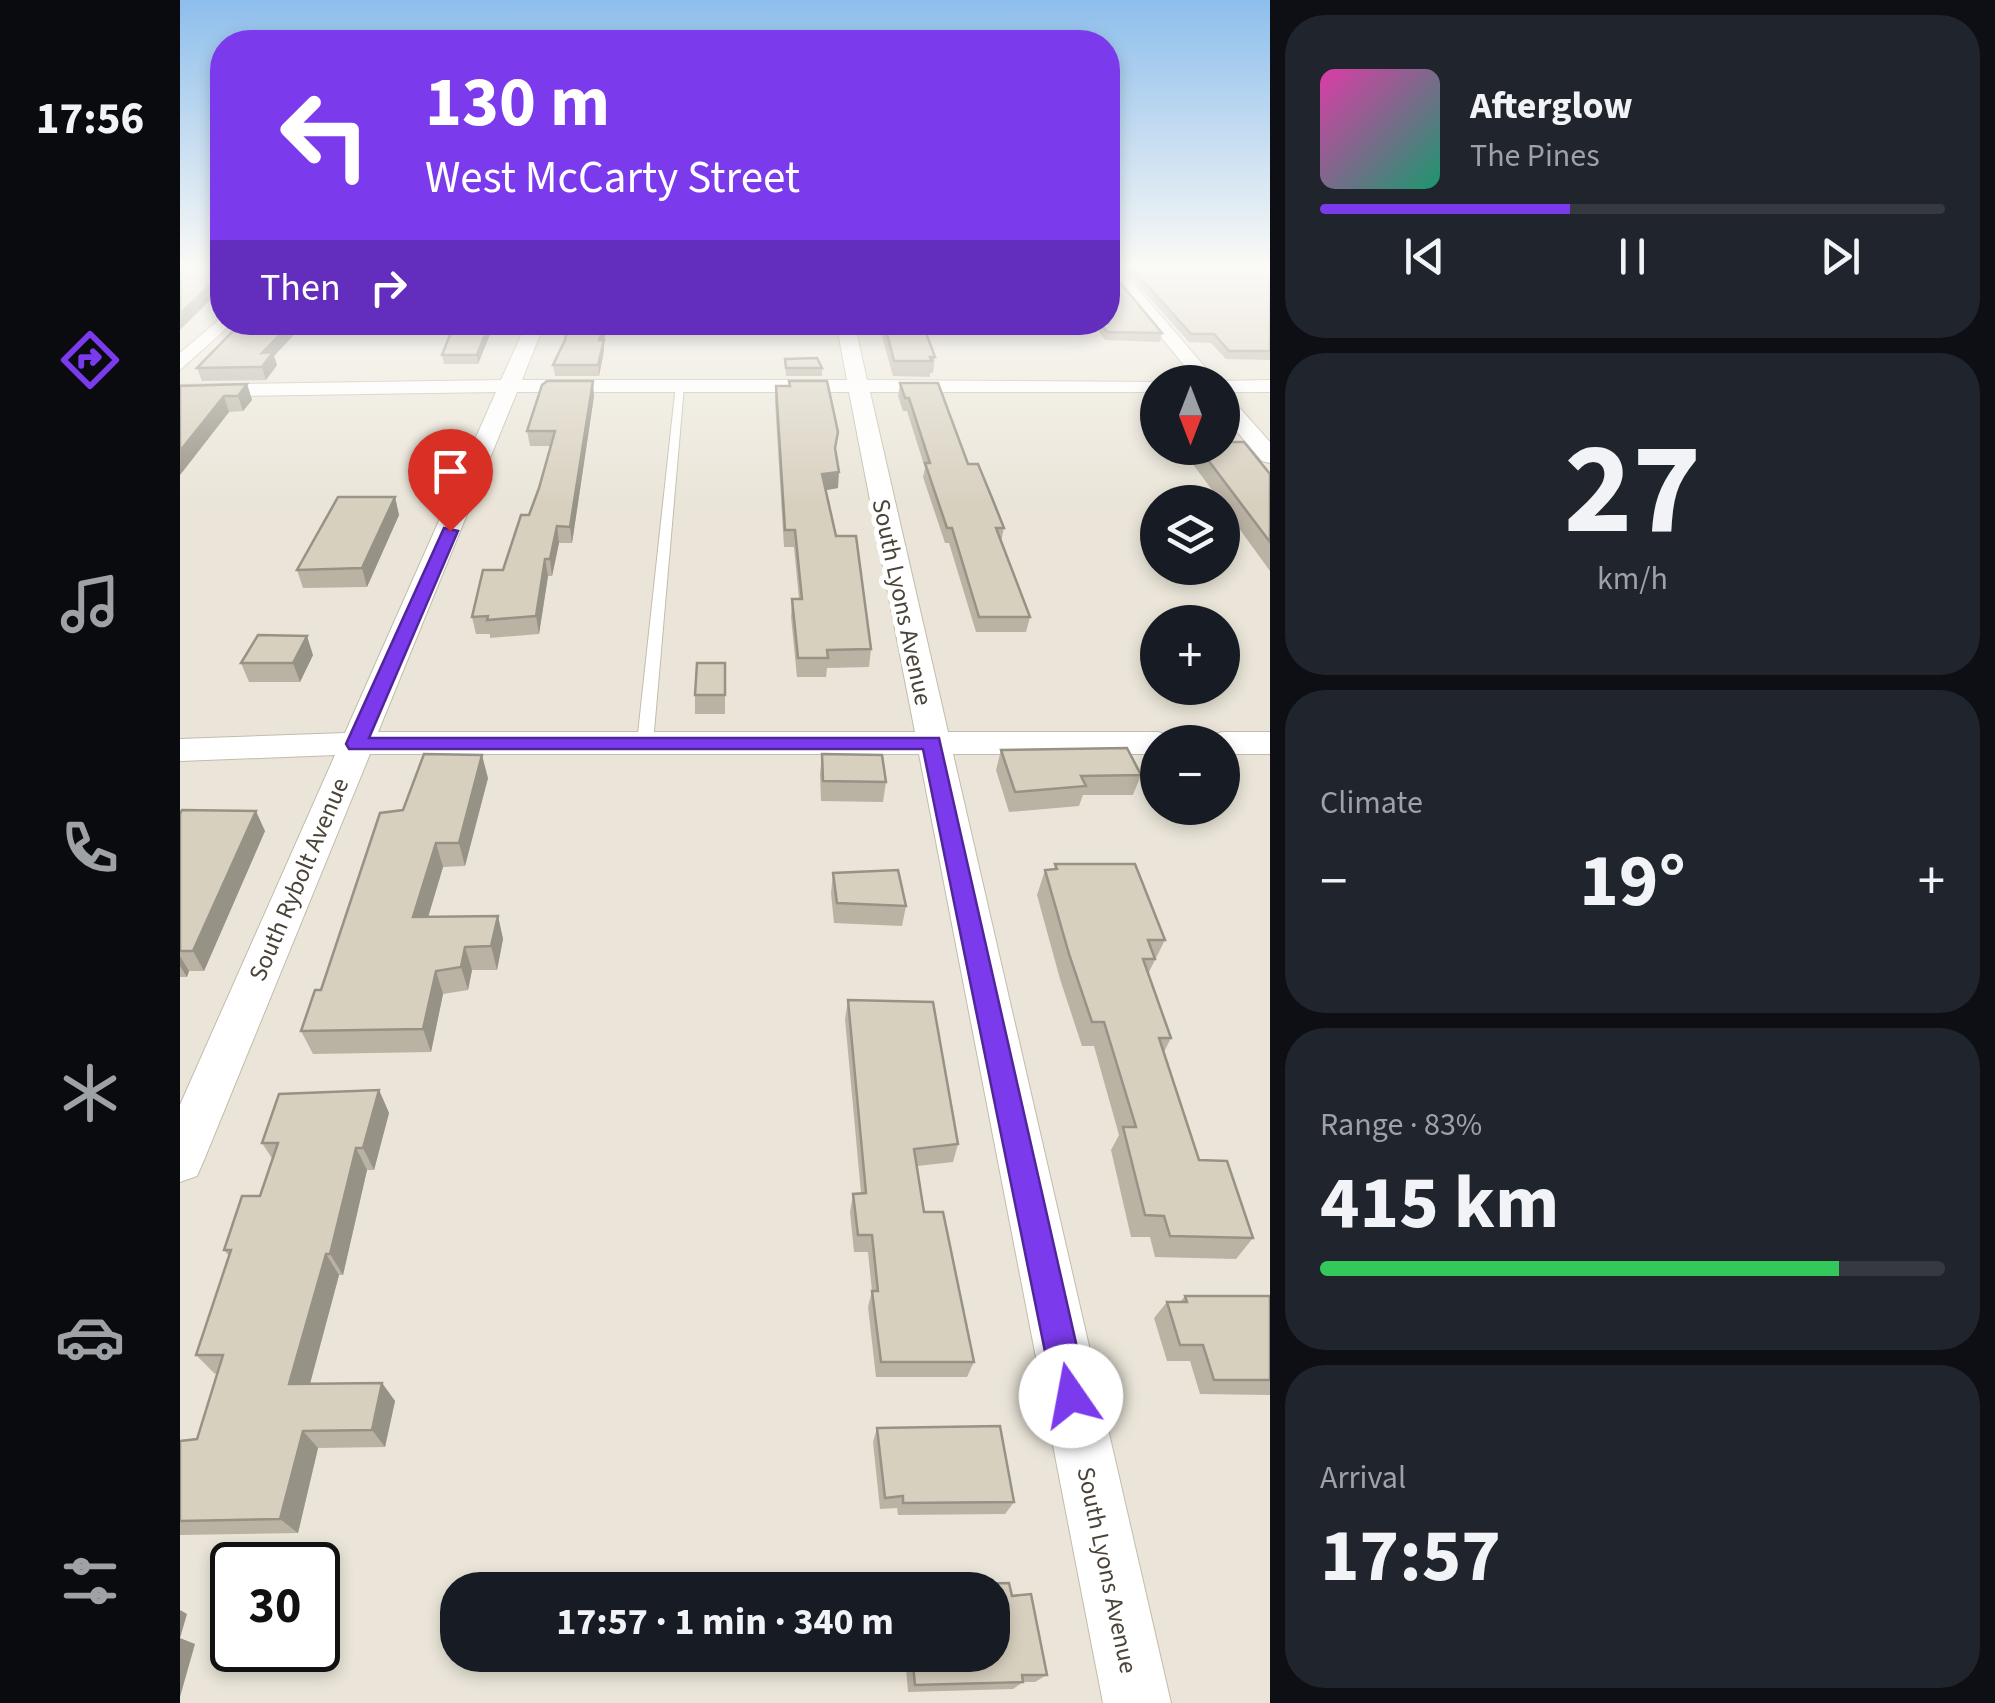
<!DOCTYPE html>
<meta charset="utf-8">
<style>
body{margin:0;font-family:"Source Sans 3",sans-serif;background:#20242c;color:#f1f3f6;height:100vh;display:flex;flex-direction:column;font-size:38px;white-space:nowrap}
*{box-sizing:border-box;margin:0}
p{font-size:32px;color:#9ea1a6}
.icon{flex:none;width:55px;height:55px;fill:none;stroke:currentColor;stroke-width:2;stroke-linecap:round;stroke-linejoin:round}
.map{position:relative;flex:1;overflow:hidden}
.sheet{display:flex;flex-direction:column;gap:15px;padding:15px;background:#0d0f14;width:725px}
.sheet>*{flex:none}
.hud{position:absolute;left:30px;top:30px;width:910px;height:305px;border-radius:40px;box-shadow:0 5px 15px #0003;background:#7c3aed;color:#fff;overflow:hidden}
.needle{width:65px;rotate:180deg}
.tools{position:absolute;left:960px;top:365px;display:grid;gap:20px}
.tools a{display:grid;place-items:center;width:100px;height:100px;border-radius:50%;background:#171b24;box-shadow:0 5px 15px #0003;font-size:50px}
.speed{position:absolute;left:30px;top:1542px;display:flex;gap:20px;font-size:50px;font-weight:700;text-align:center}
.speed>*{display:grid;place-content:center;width:130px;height:130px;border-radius:50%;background:#171b24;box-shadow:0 5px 15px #0003;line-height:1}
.speed .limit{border:5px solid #111;border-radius:15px;background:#fff;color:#111}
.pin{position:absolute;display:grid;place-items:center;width:85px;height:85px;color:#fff;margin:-102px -42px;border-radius:50% 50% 50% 0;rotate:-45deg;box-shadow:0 0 10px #0007}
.pin .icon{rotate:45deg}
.me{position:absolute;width:110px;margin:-55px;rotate:348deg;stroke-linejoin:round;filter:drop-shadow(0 0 8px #0008)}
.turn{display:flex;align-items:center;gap:35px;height:210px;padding:0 50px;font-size:45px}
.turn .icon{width:130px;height:130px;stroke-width:2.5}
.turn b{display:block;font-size:70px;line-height:85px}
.then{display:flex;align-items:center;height:95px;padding:0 50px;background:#0003;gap:20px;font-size:38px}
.big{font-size:75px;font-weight:700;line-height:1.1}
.sheet .widget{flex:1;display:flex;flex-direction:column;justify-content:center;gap:15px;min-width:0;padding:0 35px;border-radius:40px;background:#20242c}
.sheet .dial{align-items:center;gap:0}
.dial b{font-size:130px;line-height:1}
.song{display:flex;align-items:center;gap:30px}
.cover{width:120px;height:120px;border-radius:15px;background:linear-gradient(135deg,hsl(320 70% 55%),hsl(160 70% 35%))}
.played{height:10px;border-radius:5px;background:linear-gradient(90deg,#7c3aed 40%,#363941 40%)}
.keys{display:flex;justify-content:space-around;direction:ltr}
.heat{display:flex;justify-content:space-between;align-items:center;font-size:55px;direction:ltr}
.charge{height:15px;border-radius:8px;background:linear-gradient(90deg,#34c759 83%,#363941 0)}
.trip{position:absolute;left:260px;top:1572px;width:570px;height:100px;border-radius:40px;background:#171b24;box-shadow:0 5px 15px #0003;font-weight:700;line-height:100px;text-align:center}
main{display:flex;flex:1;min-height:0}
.dock{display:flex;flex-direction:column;width:180px;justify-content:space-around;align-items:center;background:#090b0e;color:#9ea1a6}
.dock .icon{width:70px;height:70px}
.dock .selected{color:#7c3aed}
.dock b{font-size:45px;color:#f1f3f6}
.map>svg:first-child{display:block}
.residential{fill:#eae5d8;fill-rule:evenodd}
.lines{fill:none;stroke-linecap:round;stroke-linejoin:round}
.service-casing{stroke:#c2bcac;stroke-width:2}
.minor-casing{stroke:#c2bcac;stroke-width:2}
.service{fill:#fff;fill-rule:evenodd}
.minor{fill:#fff;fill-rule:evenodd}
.wall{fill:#bab3a4}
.shaded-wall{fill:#979286}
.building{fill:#d8d0bf;stroke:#979286;stroke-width:2.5}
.route{fill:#7c3aed;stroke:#51269a;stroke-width:2.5}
.labels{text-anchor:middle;stroke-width:10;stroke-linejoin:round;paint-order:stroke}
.street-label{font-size:25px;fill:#4a4438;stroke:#fff}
</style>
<main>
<nav class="dock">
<b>17:56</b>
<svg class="icon selected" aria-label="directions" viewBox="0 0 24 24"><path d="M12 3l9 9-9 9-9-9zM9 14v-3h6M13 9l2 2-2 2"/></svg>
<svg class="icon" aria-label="music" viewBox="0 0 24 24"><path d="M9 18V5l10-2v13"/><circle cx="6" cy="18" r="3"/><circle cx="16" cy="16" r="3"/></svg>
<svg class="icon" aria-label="phone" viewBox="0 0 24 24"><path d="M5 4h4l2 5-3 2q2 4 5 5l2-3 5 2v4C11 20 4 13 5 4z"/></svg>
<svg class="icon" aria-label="climate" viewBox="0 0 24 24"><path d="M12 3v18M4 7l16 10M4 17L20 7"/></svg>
<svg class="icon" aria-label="car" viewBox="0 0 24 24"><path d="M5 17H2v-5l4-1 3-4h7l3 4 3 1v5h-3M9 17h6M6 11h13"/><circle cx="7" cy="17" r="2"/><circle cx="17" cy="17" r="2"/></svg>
<svg class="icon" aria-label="filters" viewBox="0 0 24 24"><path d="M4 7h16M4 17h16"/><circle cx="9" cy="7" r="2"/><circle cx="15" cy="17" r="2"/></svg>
</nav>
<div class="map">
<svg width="1090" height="1703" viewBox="0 0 1090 1703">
<rect width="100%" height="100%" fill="#f6f3ea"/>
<path class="residential" d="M928 266H1090V1703H0V274L42 271V322H928ZM978 382H1042V448H978ZM978 502H1042V568H978ZM978 622H1042V688H978ZM978 742H1042V808H978ZM52 1565H138V1650H52ZM278 1590H812V1655H278Z"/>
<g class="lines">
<defs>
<path id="service" d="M496 384 504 386 473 743 465 748 457 743Z"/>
<path id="minor" d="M928 266H938L1037 381 1090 380V392H1042V382H1018L928 273Z
M42 317V322H52L49 326 0 370V353Z
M347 322H365L342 380H667L656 322H674L687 380 986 382H978V392H690L768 732H978L990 736 994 742H978V754H773L991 1703H923L739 754H190L24 1160 17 1176 0 1182V1105L155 755 0 761V739L165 733 316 392 0 397V385L321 380ZM337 392H669L735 732H198Z
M1042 394 1049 396 1090 442V463L1082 461 1042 414Z
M1042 732H1090V754H1042V742H1026L1030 736Z"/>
</defs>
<use href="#service" class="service-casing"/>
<use href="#minor" class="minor-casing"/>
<use href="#service" class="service"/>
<use href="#minor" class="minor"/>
</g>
<path class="wall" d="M941 266H1090V360L1046 359 1031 343 1009 342Z
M73 322H126L94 356 97 365 86 380 22 381 17 368Z
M315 322 298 364H264L262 355Z
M429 322 424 340V351L419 376H375L373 365Z
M698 322H742L755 357 753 373H750V377L713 376Z
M912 322H928L982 333 980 342 925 340Z
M605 359 642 368V376H606Z
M609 381 656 453 658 488 646 490 656 536 691 649 689 667 647 668 646 677H617L611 617 612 599H619L614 547H604L595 401 596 386H609Z
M720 383 788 464 824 528 821 542 850 617 846 632H796L769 543H765L743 477 745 468 727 411H723L718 396Z
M67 384 72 400 63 411 49 412 0 475V386Z
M414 396 392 543H379L372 576H368L359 634 310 638V634H296L292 617 323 570 349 515 359 488 370 446H350L347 431Z
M1013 448H1042L1090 474V571L1042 505V502H1041L1009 459Z
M215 497 219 515 187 587 123 588 117 570Z
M133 655 120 682H69L61 663Z
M545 663V714H515V695Z
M821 750 961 775 953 795H903L899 806 829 812 816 770Z
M642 754 706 782 703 802 641 801 640 774Z
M308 778 285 866 263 867 248 917 318 916 323 939 317 970H292L288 990 263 994 251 1052 133 1054 121 1031 223 810Z
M0 814 85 831 24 971H9L7 977H0Z
M875 864 985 940 968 974 991 1038 984 1052 1019 1160 1073 1238 1056 1259 975 1257 970 1237H951L931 1150 939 1135 914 1046H902L880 979 857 895 865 870 874 869Z
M653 873 726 906 722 926 654 923 651 893Z
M668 1000 778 1144 773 1162 737 1166 744 1212 794 1362 787 1377H696L688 1307 692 1291 688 1252H674L670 1212 673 1194 681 1193 665 1019Z
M199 1090 209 1113 194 1170H187L163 1275H159L130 1384 202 1383 215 1401 205 1447 138 1448 118 1533 0 1535V1441L17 1439 37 1373 35 1374 16 1355 49 1256 44 1250 80 1196 93 1160 82 1143Z
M1005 1296H1090V1395L1020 1394 1010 1361H987L974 1318 987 1302H1000Z
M697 1428 834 1502 825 1514 718 1515 717 1508 700 1509 693 1442Z
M829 1583 832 1596 851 1594 867 1675 855 1682H843L833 1689 728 1692 725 1655H812V1590H700L703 1586Z"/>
<path class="shaded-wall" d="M42 273V288L0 330V314Z
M112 322H126L94 356 97 365 86 380 82 367V353Z
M310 322H315L298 364 297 355Z
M425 322H429L420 351 419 340Z
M424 340V351L419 376 418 365Z
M413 381 414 396 392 543 390 527Z
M67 384 72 400 63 411 58 396Z
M44 396 49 412 0 475V451Z
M659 472 658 488 641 491 642 474Z
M215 497 219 515 187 587 182 568Z
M377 526 379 543 372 576 370 559Z
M365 559 368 576 359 634 356 616Z
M127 636 133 655 120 682 113 663Z
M302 755 308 778 285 866 279 843Z
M76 811 85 831 24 971 13 951Z
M256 843 263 867 241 941 233 917Z
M318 916 323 939 317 970 311 946Z
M285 947 292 970 288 990 281 967Z
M0 956 9 971 7 977 0 966Z
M256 971 263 994 251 1052 243 1029Z
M199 1090 209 1113 194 1170 183 1148Z
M176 1148 187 1170 163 1275 150 1254Z
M146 1254 159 1275 125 1402 109 1384Z
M202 1383 215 1401 205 1447 192 1430Z
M123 1431 138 1448 118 1533 100 1519Z
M0 1610 7 1614 0 1638 15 1644 0 1697Z"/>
<path class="building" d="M950 266H1090V351H1049L1034 334H1011Z
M1 268H42V273L0 314Z
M928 268 982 333 927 332 920 322H928Z
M73 322H112L82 353 93 352 82 367 17 368 60 324Z
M275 322H310L297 355H262Z
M389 322H425L419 340H424L418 365H373L385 340Z
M704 322H742L755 357H750L752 361H714Z
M637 358 642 368H606L605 359Z
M367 381H413L390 527 377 526 370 559H365L356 616 307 620 308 616 292 617 303 570H323L341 515H349L359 488 375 431H347L362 385Z
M609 381H647L658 432 655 448 659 472 642 474 656 536H676L691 649 647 650 648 658H618L612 599H622L615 530H605L596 386H610Z
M720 383H758L788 464H798L812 498 824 528H816L850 617H799L772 528H767L745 463H750L729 398H725Z
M67 384 58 396H44L0 451V386Z
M1042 442H1064L1090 474V542L1019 448H1042Z
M158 497H215L182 568 117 570Z
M78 635 127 636 113 663H61Z
M517 663H545V695H515Z
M947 748 961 775 901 776 906 786 835 792 821 750Z
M244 754 302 755 279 843H256L233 917 318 916 311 946 285 947 281 967 256 971 243 1029 121 1031 135 990H141L200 813 223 810Z
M642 754 702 755 706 782 643 781Z
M2 810 76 811 13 951H0V814Z
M875 864H955L985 940H968L975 959H963L991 1038H979L1019 1160 1047 1161 1073 1238 990 1236 984 1216 965 1215 943 1127H956L924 1022H912L889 954 865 870 877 869Z
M718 870 726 906 657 903 653 873Z
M668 1000 753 1002 778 1144 734 1149 744 1212H763L794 1362H701L692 1291H698L692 1235H678L673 1194 686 1193Z
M199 1090 183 1148H176L150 1254H146L109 1384 202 1383 192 1430 123 1431 100 1519 0 1521V1441L17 1439 43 1355H16L51 1250H44L62 1196H80L98 1143H82L99 1094Z
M1005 1296H1090V1380H1034L1023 1345H1000L987 1302H1007Z
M820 1426 834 1502 723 1503V1496L705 1498 697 1428Z
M829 1583 832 1596 851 1594 867 1675H842L843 1682 735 1685 732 1655H812V1590H703V1586Z"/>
<linearGradient id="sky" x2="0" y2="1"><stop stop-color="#8dbeec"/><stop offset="0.53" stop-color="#fbfaf6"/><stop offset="1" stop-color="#fbfaf6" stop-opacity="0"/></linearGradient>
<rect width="1090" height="504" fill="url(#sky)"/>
<path class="route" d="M264 528 278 531 189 738H759L908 1396 903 1408 891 1413 879 1408 874 1396 743 749H169L166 744Z"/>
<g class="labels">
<g class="street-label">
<text transform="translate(723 602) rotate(78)" y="9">South Lyons Avenue</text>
<text transform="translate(118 879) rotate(-67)" y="9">South Rybolt Avenue</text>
<text transform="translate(928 1570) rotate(78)" y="9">South Lyons Avenue</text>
</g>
</g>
</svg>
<div class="tools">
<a><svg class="needle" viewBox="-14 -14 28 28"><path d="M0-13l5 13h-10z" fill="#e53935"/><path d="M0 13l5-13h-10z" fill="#9ea1a6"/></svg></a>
<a><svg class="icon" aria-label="layers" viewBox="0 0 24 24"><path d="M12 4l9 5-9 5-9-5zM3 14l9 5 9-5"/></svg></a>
<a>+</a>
<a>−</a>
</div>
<div class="speed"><div class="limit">30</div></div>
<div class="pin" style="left:270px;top:531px;background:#d93025"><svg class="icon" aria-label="arrive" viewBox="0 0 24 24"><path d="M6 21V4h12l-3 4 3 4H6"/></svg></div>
<svg class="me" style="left:891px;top:1396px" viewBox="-20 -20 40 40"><circle r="19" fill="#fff"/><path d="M0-13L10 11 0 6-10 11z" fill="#7c3aed"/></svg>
<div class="trip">17:57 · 1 min · 340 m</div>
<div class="hud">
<div class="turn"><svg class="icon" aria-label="left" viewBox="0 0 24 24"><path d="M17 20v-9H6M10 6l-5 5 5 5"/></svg><div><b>130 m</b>West McCarty Street</div></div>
<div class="then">Then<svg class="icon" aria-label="right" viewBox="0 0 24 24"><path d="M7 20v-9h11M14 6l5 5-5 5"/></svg></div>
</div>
</div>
<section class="sheet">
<div class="widget">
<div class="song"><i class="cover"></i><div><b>Afterglow</b><p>The Pines</p></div></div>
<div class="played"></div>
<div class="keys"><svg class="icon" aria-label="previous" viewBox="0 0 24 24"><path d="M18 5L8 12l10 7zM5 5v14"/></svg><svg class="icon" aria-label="pause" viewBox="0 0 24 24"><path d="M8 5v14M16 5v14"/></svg><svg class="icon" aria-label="next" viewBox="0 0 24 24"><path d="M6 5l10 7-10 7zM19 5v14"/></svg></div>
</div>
<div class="widget dial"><b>27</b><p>km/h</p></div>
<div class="widget"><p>Climate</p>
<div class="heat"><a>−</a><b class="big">19°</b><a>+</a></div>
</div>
<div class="widget"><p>Range · 83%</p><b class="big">415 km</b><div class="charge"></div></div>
<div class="widget"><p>Arrival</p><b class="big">17:57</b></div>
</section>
</main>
